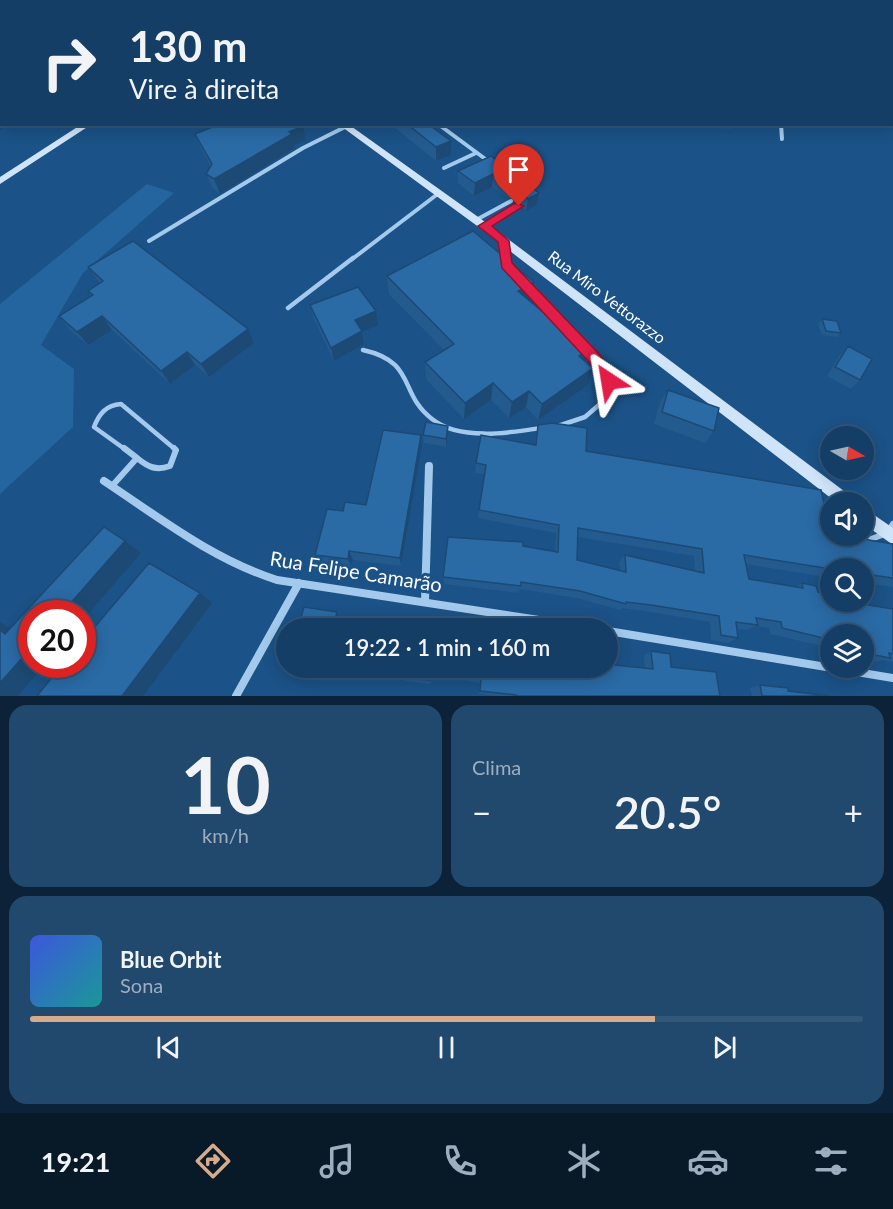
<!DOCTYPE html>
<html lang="pt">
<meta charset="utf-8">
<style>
body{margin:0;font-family:Lato,sans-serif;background:#21496e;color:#f1f3f6;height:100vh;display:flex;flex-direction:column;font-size:22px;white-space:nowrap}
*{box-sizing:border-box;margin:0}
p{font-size:20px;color:#9daebf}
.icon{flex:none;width:33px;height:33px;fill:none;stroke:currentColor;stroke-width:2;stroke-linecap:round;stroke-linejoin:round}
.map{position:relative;height:696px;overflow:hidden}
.drawer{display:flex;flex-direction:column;gap:9px;padding:9px;background:#0b2238;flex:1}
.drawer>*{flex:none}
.banner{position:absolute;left:0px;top:0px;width:894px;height:126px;box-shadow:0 3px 15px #0003,0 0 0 2px #335779;background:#143e65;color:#f1f3f6;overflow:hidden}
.needle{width:39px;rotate:99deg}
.buttons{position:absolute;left:820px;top:426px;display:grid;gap:12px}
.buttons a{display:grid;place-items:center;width:54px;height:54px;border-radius:50%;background:#143e65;box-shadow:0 3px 15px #0003,0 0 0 2px #335779;font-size:30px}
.speed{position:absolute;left:18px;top:600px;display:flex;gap:12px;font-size:30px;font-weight:700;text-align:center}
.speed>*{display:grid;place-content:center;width:78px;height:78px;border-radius:50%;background:#143e65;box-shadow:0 3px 15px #0003,0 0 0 2px #335779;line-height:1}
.speed .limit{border:9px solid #d22;background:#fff;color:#111}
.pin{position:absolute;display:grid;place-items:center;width:51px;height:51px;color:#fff;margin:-62px -26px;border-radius:50% 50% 50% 0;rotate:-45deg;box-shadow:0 0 6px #0007}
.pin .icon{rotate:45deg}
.me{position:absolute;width:66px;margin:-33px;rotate:327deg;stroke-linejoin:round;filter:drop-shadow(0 0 4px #0008)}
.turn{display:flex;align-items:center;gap:21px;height:126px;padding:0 30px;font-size:27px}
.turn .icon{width:78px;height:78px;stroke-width:2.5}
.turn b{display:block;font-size:42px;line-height:51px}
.big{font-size:45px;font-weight:600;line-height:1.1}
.drawer .card{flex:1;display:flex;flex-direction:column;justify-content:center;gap:9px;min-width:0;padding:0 21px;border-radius:18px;background:#21496e}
.drawer .dial{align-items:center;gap:0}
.dial b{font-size:78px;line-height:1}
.song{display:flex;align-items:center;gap:18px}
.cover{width:72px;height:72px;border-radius:9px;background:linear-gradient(135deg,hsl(230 70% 55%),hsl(180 70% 35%))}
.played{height:6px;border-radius:3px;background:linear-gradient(90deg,#d6ab8b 75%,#335779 75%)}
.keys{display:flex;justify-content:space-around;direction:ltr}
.heat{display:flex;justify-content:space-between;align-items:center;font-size:33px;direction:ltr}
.drawer .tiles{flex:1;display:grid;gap:9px;grid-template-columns:1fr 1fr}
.card:last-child{grid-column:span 2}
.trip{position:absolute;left:276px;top:618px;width:342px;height:60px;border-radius:30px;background:#143e65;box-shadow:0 3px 15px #0003,0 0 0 2px #335779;font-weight:600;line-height:60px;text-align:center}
.menu{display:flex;height:96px;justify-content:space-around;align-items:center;background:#081928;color:#9daebf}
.menu .icon{width:42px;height:42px}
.menu .current{color:#d6ab8b}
.menu b{font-size:27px;color:#f1f3f6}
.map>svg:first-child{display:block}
.green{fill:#2465a0}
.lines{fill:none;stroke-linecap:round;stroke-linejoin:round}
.lane-far3{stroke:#a3caec;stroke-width:3}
.lane-far2{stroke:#a3caec;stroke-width:4}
.lane-far1{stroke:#a3caec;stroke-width:4.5}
.lane{stroke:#a3caec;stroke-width:6}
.street{stroke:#a3caec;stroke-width:8}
.secondary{fill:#cfe4f9;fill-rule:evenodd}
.wall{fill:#245b8e;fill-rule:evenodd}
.shaded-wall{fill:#1d4a74}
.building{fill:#2a6aa5;stroke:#1d4a74;stroke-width:1.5;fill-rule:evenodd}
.route{fill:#e11d48;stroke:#92132f;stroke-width:1.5}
.labels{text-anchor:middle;stroke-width:6;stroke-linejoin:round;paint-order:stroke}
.street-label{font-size:16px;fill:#fff;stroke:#1b5287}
.near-street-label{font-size:20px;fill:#fff;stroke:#1b5287}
</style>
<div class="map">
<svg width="893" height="696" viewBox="0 0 893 696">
<rect width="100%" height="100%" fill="#1b5287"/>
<path class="green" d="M147 184 174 193 83 273 41 345 74 369 73 427 0 494V304Z"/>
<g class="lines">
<path class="lane-far3" d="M234 2 237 0"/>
<path class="lane-far2" d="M438 124 488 161
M781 124 782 139
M444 168 476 153
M476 220 511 201
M484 226 518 206
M149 241 303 148 345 127
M503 241 506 260
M351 260 439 193"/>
<path class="lane-far1" d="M505 258 506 262
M529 287 569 330
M288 308 353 258
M363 350C417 362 398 393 432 419 459 441 509 433 541 428
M558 426 585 417 607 398 608 380 586 349
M126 450 94 427C99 414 106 405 121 404L176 450"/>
<path class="lane" d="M124 448 137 458
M137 458C148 467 156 471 170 466L176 450 174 448
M112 486 137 458
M866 541 887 533 893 524"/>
<path class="street" d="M104 481C160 518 212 559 277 580L592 628
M425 601 429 466
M608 631 893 678
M236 696 299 583"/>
<path class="secondary" d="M270 0H277L268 2Z
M82 124H92L0 184V177Z
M338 124H348L488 224 852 497 854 502H836L480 228Z
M864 508 893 528V545L864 524Z"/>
</g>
<path class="wall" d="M390 124H428L451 141V155L436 161Z
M705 124H732L730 129Z
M303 126 306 140 294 145 295 148 220 194 212 188 206 174 211 167 201 148 195 134Z
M491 156 522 186 539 193 537 205 526 211 520 203H515L514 198H508L492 187 474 196 458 183V171Z
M88 267 254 343 209 377 195 365 170 384 112 330 88 345 70 330 59 316 91 296 88 291 100 283Z
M387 276 531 299 529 301 556 323 591 348 586 362 593 368 588 385 538 420 526 407 509 418 491 400 464 419 426 379 425 362 444 350 389 294Z
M310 305 378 325 362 332 364 344 334 361 314 319Z
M822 319 841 333 837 337 822 335 818 324Z
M848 346 860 380 851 389 827 376 840 355Z
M668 390 714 431 705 443 654 424 660 402Z
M538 425 586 451 831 533 893 544V587L864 583V568H831V578L746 564 749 579 796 587 802 583 831 602 893 609V662L882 660 874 662 864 660V634H831V654L823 652 822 646 770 634 769 628 756 626 747 630 737 629 738 638 728 643 711 640 710 622 644 611 622 608 620 610 576 598 520 589 519 593 444 584 443 577 523 546 555 551 556 533 478 518 485 474 475 473 476 463 535 444ZM578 537 694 556 695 571 625 555 619 562 620 570 577 560Z
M448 434 446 447 424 443 423 435Z
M421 435 422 446 401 566 353 560 351 567 320 564 315 555 343 511 366 505Z
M651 651 671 667 720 696H495L479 694 480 683 432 675 431 684 405 681 403 677 334 668H608L615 665 645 668 644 656Z
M760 685 788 691 829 696H752L750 688Z"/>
<path class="shaded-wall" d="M2 104V124H9L0 130V105Z
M303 126 306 140 294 145 295 148 220 194 214 179 289 132Z
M451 141V155L436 161V147Z
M493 174 492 187 474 196 475 183Z
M539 193 537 205 526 211 528 199Z
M534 282 531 299 516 309 518 291Z
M376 311 378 325 362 332 364 344 334 361 331 348 355 320Z
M102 316 112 330 88 345 77 332Z
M248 329 254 343 209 377 201 364Z
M591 348 585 365 579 356Z
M187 352 195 365 170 384 161 371Z
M593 368 588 385 538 420 542 404Z
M493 383 491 400 464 419 465 403Z
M529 391 526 407 509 418 512 402Z
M448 426V434L446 447V439Z
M421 435 422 446 401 566 400 558Z
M125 541 141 553 82 621V614H61Z
M349 551 353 560 351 567 348 559Z
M200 593 212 603 143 696H122Z
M0 622 4 624 28 642 5 634 0 630Z
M32 647V664H45L18 696H0V683Z"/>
<path class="building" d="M0 0H116V2H2V104L0 105Z
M143 0H161L162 2H143Z
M673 0H746V2H673Z
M220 124H301L303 126 289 132 292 134 214 179 206 174 212 164 195 134Z
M407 124H428L451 141 436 147Z
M491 156 520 179 522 186 528 185 539 193 528 199 522 190 516 191 515 185 509 186 493 174 475 183 458 171Z
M473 231 534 282 518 291 556 323 559 321 591 348 579 356 593 368 542 404 529 391 512 402 493 383 465 403 425 362 454 344 387 276Z
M133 241 248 329 201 364 187 352 161 371 102 316 77 332 59 316 93 295 88 291 103 281 88 267Z
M358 287 376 311 355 320 362 331 331 348 310 305Z
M822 319 837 321 841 333 826 331Z
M848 346 872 359 860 380 835 367Z
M668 390 719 408 714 431 662 412Z
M426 422 448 426 446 439 423 435Z
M552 423 587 428 586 451 821 490 831 536H845L893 544V578L864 574V568L831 569 744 555 749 579 803 588 802 583 816 586 818 592 831 595V602H850L893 609V654L889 653 890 658 864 653V634H831V640L782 628 781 622 756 618 758 625 736 622 738 638 721 635 719 616 651 605 626 602V604L580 591 521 582V586L443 577 448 537 523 542V546L558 552 559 525 479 510 486 465 476 463 481 435 536 445 538 425ZM578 528 702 549 704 573 625 555 626 572 577 560Z
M383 430 421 435 400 558 349 551 348 559 315 555 327 509 343 511 345 502 366 505Z
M104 527 125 541 61 614H32V647L0 683V630L5 634Z
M149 563 200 593 122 696H37L63 664H82V642Z
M304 607 337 612 336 616 426 628H298Z
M482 618 500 621V624L537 628H449L450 620 482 625Z
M651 651 670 654 671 667 716 672 720 696H516V695L480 691 481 679 431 671 430 680 403 678 404 674 360 668H608V657L615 658V665L653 669Z
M760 685 788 688V691L829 696H762Z"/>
<path class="route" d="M515 203 524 206 492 226 509 241 512 263 600 355 616 381 614 385H604L590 363 502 268 498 242 478 226Z"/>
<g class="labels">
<g class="street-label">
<text transform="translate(607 297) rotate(37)" y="6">Rua Miro Vettorazzo</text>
</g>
<g class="near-street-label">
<text transform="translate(356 572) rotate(9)" y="7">Rua Felipe Camarão</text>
</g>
</g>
</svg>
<div class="buttons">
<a><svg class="needle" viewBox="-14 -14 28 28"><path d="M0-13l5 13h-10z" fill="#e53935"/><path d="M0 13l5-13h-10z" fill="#9daebf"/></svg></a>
<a><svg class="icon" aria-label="sound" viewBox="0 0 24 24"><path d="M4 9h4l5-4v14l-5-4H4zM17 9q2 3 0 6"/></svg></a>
<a><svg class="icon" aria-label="search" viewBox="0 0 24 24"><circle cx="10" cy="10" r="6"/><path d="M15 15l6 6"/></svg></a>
<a><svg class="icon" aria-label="layers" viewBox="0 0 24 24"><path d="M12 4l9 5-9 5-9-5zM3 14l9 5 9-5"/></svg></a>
</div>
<div class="speed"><div class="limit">20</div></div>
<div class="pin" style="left:519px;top:206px;background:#d93025"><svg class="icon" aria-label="arrive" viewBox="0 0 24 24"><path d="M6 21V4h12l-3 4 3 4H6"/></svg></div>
<svg class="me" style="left:609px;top:381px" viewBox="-20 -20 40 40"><path d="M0-17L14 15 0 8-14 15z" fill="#e11d48" stroke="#fff" stroke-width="4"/></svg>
<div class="trip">19:22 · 1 min · 160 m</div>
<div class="banner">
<div class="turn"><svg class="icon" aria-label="right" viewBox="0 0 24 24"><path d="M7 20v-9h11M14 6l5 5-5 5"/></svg><div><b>130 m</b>Vire à direita</div></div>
</div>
</div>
<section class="drawer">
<div class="tiles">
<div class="card dial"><b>10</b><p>km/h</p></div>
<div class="card"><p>Clima</p>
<div class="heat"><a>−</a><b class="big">20.5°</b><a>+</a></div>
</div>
<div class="card">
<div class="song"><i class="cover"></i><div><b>Blue Orbit</b><p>Sona</p></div></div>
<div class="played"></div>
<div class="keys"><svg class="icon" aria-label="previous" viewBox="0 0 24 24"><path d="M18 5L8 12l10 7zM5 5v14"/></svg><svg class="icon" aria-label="pause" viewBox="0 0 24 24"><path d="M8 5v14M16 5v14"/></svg><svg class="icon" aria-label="next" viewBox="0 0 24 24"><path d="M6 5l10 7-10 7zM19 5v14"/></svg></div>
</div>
</div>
</section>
<nav class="menu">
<b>19:21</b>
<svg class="icon current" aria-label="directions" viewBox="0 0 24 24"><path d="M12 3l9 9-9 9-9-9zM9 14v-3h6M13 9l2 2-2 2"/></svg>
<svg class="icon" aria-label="music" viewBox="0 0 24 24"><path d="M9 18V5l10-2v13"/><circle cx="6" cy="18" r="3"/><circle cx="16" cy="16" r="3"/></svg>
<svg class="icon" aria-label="phone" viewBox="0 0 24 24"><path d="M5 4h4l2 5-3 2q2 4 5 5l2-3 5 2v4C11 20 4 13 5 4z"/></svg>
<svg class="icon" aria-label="climate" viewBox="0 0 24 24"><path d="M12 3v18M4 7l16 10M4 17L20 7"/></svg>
<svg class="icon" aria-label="car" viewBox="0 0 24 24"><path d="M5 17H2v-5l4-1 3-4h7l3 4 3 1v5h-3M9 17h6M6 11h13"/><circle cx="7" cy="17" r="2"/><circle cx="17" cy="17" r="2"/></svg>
<svg class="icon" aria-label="filters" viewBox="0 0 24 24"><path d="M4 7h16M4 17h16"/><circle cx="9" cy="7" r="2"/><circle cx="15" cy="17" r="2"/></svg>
</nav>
